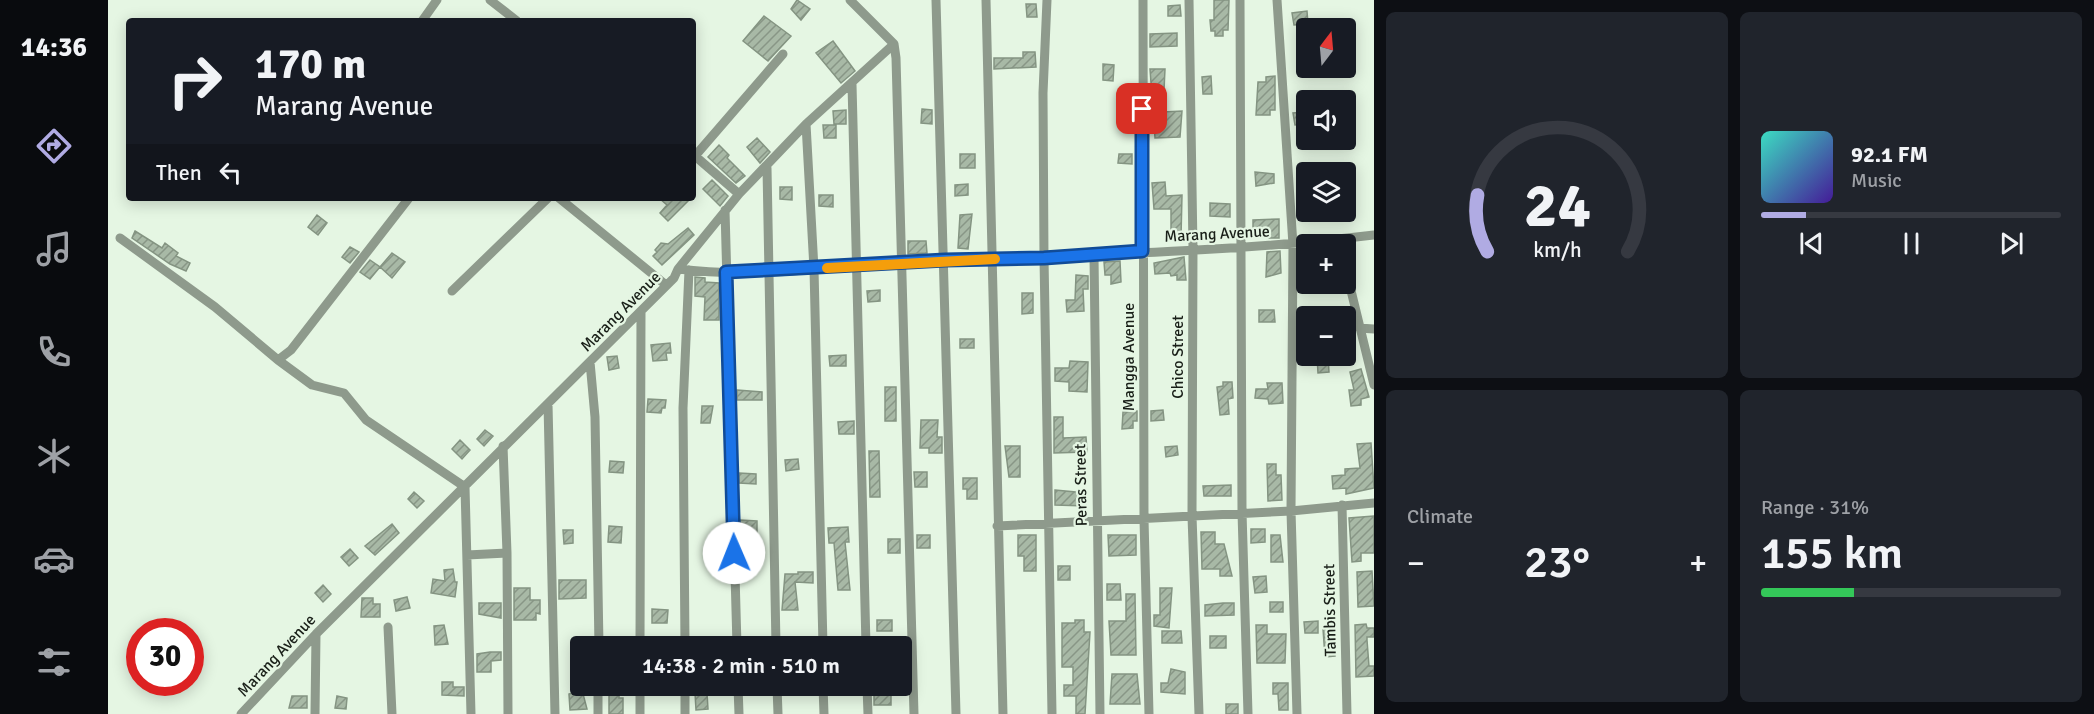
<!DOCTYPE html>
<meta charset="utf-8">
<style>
body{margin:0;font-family:Signika,sans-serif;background:#20242c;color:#f1f3f6;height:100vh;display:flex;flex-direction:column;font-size:22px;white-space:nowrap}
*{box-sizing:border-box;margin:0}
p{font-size:20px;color:#9ea1a6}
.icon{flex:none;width:33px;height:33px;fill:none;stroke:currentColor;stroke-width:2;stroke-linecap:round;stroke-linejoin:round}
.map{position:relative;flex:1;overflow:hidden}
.panel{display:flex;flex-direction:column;gap:12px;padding:12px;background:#0d0f14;width:720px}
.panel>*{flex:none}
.banner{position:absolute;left:18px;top:18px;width:570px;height:183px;border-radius:6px;box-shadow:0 3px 15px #0003;background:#171b24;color:#f1f3f6;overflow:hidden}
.needle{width:39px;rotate:16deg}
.tools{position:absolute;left:1188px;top:18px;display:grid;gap:12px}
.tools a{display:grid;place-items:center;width:60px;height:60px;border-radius:6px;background:#171b24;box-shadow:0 3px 15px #0003;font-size:30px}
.speed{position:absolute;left:18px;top:618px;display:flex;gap:12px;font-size:30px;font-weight:700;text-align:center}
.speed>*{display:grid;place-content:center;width:78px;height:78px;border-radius:50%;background:#171b24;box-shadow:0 3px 15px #0003;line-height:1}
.speed .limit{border:9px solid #d22;background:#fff;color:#111}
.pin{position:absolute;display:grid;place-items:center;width:51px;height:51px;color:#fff;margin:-26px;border-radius:12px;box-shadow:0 3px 9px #0006}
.me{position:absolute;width:66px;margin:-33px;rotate:359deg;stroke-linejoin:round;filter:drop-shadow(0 0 4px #0008)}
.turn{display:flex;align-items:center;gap:21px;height:126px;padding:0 30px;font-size:27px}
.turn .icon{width:78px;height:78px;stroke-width:2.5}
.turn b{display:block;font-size:42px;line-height:51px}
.then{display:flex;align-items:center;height:57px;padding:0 30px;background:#0003;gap:12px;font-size:22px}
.big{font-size:45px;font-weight:600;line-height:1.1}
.panel .widget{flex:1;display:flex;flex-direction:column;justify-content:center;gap:9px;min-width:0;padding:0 21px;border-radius:9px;background:#20242c}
.panel .dial{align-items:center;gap:0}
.dial svg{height:156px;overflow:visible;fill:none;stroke:#363941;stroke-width:7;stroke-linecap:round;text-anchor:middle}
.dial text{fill:#f1f3f6;stroke:none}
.song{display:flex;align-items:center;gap:18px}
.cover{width:72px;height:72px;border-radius:9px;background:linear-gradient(135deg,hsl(170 70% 55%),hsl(260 70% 35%))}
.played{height:6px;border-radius:3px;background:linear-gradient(90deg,#b0abe3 15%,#363941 15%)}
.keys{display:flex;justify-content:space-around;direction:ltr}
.heat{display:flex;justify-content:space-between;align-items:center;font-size:33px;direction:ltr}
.charge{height:9px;border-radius:4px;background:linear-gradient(90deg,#34c759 31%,#363941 0)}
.panel .tiles{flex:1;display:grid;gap:12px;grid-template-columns:repeat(2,1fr)}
.trip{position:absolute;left:462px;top:636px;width:342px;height:60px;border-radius:6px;background:#171b24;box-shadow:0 3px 15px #0003;font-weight:600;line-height:60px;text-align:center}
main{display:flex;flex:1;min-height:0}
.menu{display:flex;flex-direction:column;width:108px;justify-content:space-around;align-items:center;background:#090b0e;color:#9ea1a6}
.menu .icon{width:42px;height:42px}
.menu .active{color:#b0abe3}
.menu b{font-size:27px;color:#f1f3f6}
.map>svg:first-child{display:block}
.building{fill:url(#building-hatch);stroke:#849482;stroke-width:1.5}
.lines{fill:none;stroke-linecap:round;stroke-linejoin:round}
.minor{stroke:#8e9a8c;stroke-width:9}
.route-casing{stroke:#114b97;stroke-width:15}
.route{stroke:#1a73e8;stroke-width:10}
.slow{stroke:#f59e0b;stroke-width:10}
.labels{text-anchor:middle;stroke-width:4.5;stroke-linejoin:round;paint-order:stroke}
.street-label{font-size:16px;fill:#191f18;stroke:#e5f6e3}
</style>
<main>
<nav class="menu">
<b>14:36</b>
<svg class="icon active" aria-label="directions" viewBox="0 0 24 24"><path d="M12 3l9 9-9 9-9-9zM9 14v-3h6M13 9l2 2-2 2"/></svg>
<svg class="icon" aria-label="music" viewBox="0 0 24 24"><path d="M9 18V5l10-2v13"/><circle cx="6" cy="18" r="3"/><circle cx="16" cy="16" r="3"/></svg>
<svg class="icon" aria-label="phone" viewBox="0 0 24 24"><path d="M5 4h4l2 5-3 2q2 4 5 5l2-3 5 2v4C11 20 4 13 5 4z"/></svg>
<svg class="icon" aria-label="climate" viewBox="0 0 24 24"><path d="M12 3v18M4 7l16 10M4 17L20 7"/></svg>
<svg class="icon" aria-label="car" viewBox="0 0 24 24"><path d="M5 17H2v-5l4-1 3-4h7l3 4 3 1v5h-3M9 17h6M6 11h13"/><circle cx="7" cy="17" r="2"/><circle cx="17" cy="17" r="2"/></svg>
<svg class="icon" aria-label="filters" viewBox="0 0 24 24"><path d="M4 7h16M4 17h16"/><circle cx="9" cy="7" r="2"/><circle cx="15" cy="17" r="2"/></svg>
</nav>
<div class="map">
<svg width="1266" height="714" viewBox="0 0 1266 714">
<defs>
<pattern id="building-hatch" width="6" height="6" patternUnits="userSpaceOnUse" patternTransform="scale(1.5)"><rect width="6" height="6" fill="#a8b9a6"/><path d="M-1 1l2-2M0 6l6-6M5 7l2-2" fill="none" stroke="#889686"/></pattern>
</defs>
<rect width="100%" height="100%" fill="#e5f6e3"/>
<path class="building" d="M689 0 702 9 693 20 683 9Z
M1106 0H1121L1120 30H1115V36H1107V31H1103L1102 20H1106Z
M918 4H928L929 17H919Z
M1072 5 1073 16H1060V6Z
M1199 11 1200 24 1186 25 1184 13Z
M656 16 683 36 660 61 635 41Z
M1069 33V46L1042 47V34Z
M725 41 747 71 733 83 708 53Z
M915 52H927L928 67 886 69V58H915Z
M995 64 1006 65 1005 81 995 80Z
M1042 69H1057L1055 112 1074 111 1072 137 1047 138Z
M1103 76 1104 94H1095L1094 77Z
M1167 76V110H1162V115H1148L1150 82H1158V77Z
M814 109 824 110V124L813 123Z
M738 110V124H726L725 111Z
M1198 112V124L1187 125 1185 113Z
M715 125H728V138H716Z
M649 138 662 152 652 163 639 147Z
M611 145 621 155 619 158 637 176 628 183 600 157Z
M852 154H867V168H852Z
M1011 154H1024V164L1010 163Z
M1147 172 1166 174V183L1148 186Z
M604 180 620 196 612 206 595 189Z
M1057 182 1058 196 1074 195 1073 238H1063V209H1046L1044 183Z
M860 184V195L847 196V185Z
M672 187H684V200L672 199Z
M711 195H725V207L711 206Z
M551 198H583L560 221 552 213 559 205Z
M1102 203 1122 204V217L1102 216Z
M864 214 860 249 850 248 852 215Z
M209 215 219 223 210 235 200 227Z
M1171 219V238H1161L1160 228H1145V220Z
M580 228 586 235 554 265 545 256 549 252 547 250 553 243 560 244Z
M27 231 54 248 57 243 70 253 68 256 82 263 78 271 62 264 24 238Z
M800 241H818L819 253 800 254Z
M242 247 251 252 242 263 234 257Z
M1172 251 1173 273 1158 277 1159 252Z
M284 253 297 262 284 278 272 267Z
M1076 257 1078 280H1069V275L1063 276 1062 273 1047 274 1046 263Z
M262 260 272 267 262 279 252 272Z
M1012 261 1013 282 1003 284V275H997L996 262Z
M968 275 980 276V289H975L976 311 959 312 958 300H967Z
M587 277 597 278V282L611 283V320H596L597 297 587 296Z
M772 290V301L760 302 759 291Z
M914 293H925V313L914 314Z
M1151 310H1166L1167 322H1151Z
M852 339H866V348H852Z
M562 343 563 353H558L559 360 545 361 543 345Z
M738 355V366H722L721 356Z
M509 356 511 368 501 370 499 357Z
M1209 356H1220L1221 372 1210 373Z
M962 361 980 362 979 392 961 391V382L947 381V368H961Z
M1253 369 1261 397 1253 399V405L1243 406 1241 390H1246L1242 372Z
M1115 382H1124L1125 398 1120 399 1121 414 1112 415 1109 387 1115 386Z
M1159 383H1174L1175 403 1161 404 1160 399 1147 398 1148 389H1160Z
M777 387H788V421H777Z
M629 390 654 392V400H629Z
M540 399 558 400 557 408H554L553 413 539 412Z
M594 406H605L602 423H593Z
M1055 410 1056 420 1043 421V411Z
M1029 411V421H1025V428L1014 429 1015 412Z
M946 417H955V438L978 437 979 452 946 453Z
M813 420H830L829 437H834V453H821V448H812Z
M746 421V434H731L730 422Z
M377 430 385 436 376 446 369 439Z
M352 440 362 450 354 459 344 449Z
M1263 443 1266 488 1238 494V488L1225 489 1224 476 1237 475V469L1252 468 1249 444Z
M897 446H912V477H901Z
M1069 446 1070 455 1058 457 1057 447Z
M761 451H771L772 497H762Z
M690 459 691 469 678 471 677 460Z
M502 461 516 462 515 473 501 472Z
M1159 464H1168V475H1173L1174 500 1160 501Z
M806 472H819V487H807Z
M631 473 648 474V484L631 483Z
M855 478H869V499H859V489H855Z
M1123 485V496H1096L1095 486Z
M947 490 978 493V506L947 505Z
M306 492 316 501 309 508 300 499Z
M1266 516V553H1253V561L1244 562 1241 518Z
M632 520 649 521V532L633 531Z
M284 524 291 533 267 555 257 546Z
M501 526 514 527 513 543 500 542Z
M740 527 741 542H737L742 590H730L726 543H721L720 528Z
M1143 529H1157V542L1143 543Z
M455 530H465V543L456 544Z
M1093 532H1107V544H1116L1124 576H1112V569H1094Z
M809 535H822V548H809Z
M910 535H928V571H916V556H910Z
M1000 535H1028V555L1001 556Z
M1163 535H1172L1175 562H1163Z
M780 539H792V553H780Z
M242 549 250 558 241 566 233 557Z
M950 566H962V580H950Z
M345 569 347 582H349L347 597 323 593 325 579 337 581 336 570Z
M1264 571 1266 606 1250 607 1249 572Z
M690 572H705V583L687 582 690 610H674L677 574H690Z
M1158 576 1159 592 1147 593 1145 577Z
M451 580H478V598L451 599Z
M999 584H1012L1013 600H999Z
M215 585 223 594 215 602 207 593Z
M406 588H422V600H432V614L428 613V620H406Z
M1052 588H1064L1061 628 1046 626V615H1052Z
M1018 594H1027L1028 655H1003L1001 621H1018Z
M299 597 302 608 288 611 286 600Z
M254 598H265V604H272V617H253Z
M1162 602H1175V612H1162Z
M371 603H393V618L371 614Z
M1115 603H1126V615L1097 616V605Z
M544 609 560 610 559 623H544Z
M769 620H784V631H769Z
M967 620H976V632H982L977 714H968V696H956V685H965V667H954V623H967Z
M1210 621V633H1197L1196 622Z
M1258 624 1259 628H1266V637H1259V640L1261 666H1266V676L1248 677 1247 625Z
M336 625 340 644 327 645 326 626Z
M1148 625H1159V634H1178L1177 663H1149Z
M1227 628V656L1217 657 1215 629Z
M1054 631H1073L1074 643H1054Z
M1102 636H1118V648H1102Z
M382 652H393V660L383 661V672H369V654Z
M1063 669 1077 672V694L1053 692V683H1060Z
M1004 674H1029L1032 704H1002Z
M334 682H345V687H356V696L334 695Z
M1165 683H1180V710H1171L1170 694H1165Z
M766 686H783V705H766Z
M474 690 479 709 462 710 461 694Z
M501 693H511V698H515V714H501Z
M587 693H599L600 709 588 710Z
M184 696H199V708H181Z
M229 696 239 698 238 709 227 708Z
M1118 704H1130V714H1118Z"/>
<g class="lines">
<path class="minor" d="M382 0 409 21
M742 0 786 44 788 58 806 714
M828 0 848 714
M878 0 895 714
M939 0 935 93 936 258 944 714
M1035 0 1036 519 1041 714
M1081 0 1085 248 1084 516 1091 714
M1132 0 1134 512 1140 714
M1169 0 1185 245 1183 511 1189 714
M314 21 329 0
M744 84 758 646
M698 124 706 269 715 646
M659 168 668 646
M631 194 587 156 675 54
M451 198 558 285
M617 210 629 646
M12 238 107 307 170 360 183 350 301 198
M986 256 992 714
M570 269 631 194 698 124 786 44
M1238 270 1266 385
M344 291 440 198
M1251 328 1266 329
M170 360 204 385 236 393 258 420 357 487 363 714
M482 362 487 417 491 646
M440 404 447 714
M395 446 399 553 400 714
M1234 505 1239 714
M889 526 1183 511 1266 503
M359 555 399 553
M280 627 284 714
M532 646 533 311
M577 646 575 408 581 270
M577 686V714
M630 686 631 714
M669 686 670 714
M715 686 716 714
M759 686 760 714
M133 714 208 634 566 278 570 269C659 280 750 263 839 260 981 255 1124 252 1266 235
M207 714 208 634
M490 714V686
M532 714V686"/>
</g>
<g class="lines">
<defs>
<path id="route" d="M626 553 618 272 837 260 936 258 1034 251V109"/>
</defs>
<use href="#route" class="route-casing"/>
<use href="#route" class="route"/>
<path class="slow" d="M719 268 887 259"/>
</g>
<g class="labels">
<g class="street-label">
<text transform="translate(1109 233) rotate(-3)" y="6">Marang Avenue</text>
<text transform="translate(512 311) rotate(-45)" y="6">Marang Avenue</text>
<text transform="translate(1020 357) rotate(-90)" y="6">Mangga Avenue</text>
<text transform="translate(1069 357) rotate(-90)" y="6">Chico Street</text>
<text transform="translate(972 485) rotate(-91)" y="6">Peras Street</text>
<text transform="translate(1221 610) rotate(-91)" y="6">Tambis Street</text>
<text transform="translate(168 655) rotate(-47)" y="6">Marang Avenue</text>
</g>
</g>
</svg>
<div class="tools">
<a><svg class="needle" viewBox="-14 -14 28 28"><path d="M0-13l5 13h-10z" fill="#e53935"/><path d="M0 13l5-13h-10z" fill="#9ea1a6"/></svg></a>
<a><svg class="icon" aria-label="sound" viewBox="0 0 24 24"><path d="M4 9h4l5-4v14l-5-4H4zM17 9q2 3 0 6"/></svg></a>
<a><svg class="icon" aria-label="layers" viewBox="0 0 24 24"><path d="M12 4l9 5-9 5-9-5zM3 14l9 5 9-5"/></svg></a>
<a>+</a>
<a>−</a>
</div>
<div class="speed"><div class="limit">30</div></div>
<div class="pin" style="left:1034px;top:109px;background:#d93025"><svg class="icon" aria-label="arrive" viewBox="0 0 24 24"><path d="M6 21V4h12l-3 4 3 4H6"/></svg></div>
<svg class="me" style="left:626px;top:553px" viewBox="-20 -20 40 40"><circle r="19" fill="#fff"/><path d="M0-13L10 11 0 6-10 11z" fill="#1a73e8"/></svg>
<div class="trip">14:38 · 2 min · 510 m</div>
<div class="banner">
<div class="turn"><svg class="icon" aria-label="right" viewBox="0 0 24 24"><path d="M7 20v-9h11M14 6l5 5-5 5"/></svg><div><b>170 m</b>Marang Avenue</div></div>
<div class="then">Then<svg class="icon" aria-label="left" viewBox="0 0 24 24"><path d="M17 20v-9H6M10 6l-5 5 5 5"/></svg></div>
</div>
</div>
<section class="panel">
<div class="tiles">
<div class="widget dial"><svg viewBox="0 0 100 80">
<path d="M14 69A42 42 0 1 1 86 69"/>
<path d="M14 69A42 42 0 0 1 9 40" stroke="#b0abe3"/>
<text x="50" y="56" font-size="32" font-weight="700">24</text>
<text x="50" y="72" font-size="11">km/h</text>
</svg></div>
<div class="widget">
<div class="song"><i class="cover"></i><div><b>92.1 FM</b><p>Music</p></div></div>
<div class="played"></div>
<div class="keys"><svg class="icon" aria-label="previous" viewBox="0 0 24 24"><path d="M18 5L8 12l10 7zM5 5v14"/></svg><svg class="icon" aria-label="pause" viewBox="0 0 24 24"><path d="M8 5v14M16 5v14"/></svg><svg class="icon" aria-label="next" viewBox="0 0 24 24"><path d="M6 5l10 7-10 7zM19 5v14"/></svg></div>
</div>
<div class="widget"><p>Climate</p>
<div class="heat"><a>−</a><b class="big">23°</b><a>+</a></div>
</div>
<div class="widget"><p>Range · 31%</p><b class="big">155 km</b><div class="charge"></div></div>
</div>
</section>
</main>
